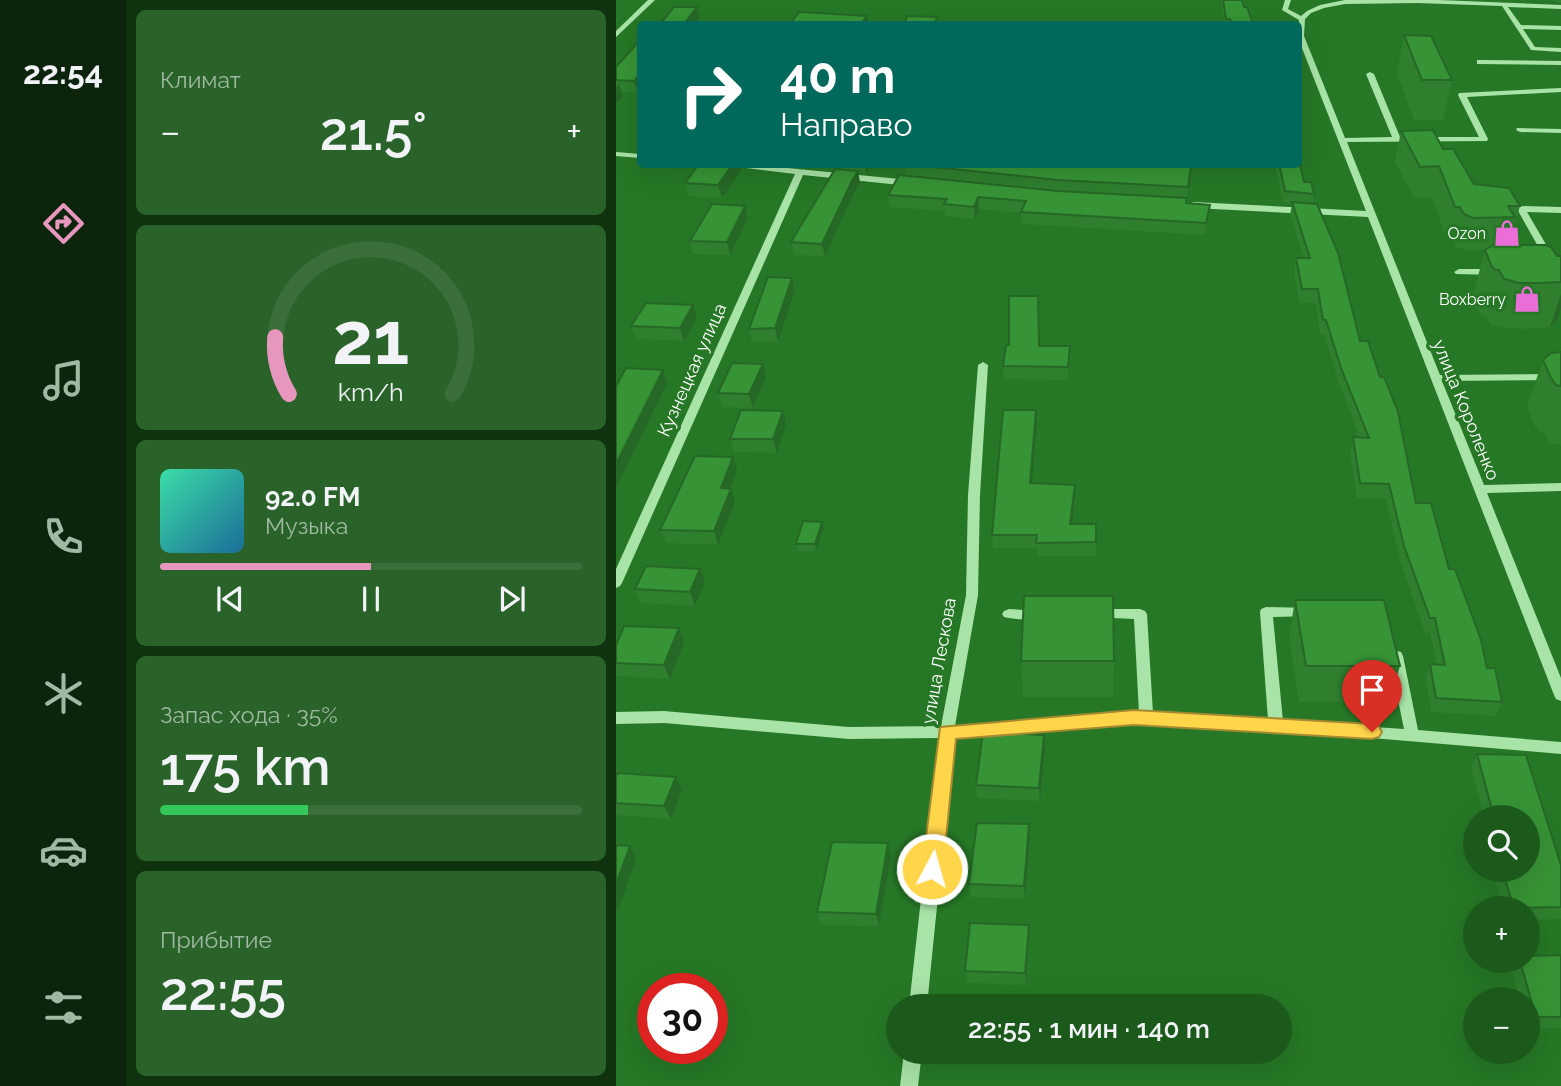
<!DOCTYPE html>
<html lang="ru">
<meta charset="utf-8">
<style>
body{margin:0;font-family:Raleway,sans-serif;background:#296329;color:#f1f3f6;height:100vh;display:flex;flex-direction:column;font-size:26px;white-space:nowrap}
*{box-sizing:border-box;margin:0}
p{font-size:23px;color:#a0b9a3}
.icon{flex:none;width:38px;height:38px;fill:none;stroke:currentColor;stroke-width:2;stroke-linecap:round;stroke-linejoin:round}
.map{position:relative;flex:1;overflow:hidden}
.side{display:flex;flex-direction:column;gap:10px;padding:10px;background:#0f320f;width:490px}
.side>*{flex:none}
.top-card{position:absolute;left:21px;top:21px;width:665px;height:147px;border-radius:7px;box-shadow:0 7px 28px #0002;background:#00695c;color:#fff;overflow:hidden}
.tools{position:absolute;left:847px;top:805px;display:grid;gap:14px}
.tools a{display:grid;place-items:center;width:77px;height:77px;border-radius:50%;background:#1c5a1c;box-shadow:0 7px 28px #0002;font-size:35px}
.speed{position:absolute;left:21px;top:973px;display:flex;gap:14px;font-size:35px;font-weight:700;text-align:center}
.speed>*{display:grid;place-content:center;width:91px;height:91px;border-radius:50%;background:#1c5a1c;box-shadow:0 7px 28px #0002;line-height:1}
.speed .limit{border:10px solid #d22;background:#fff;color:#111}
.pin{position:absolute;display:grid;place-items:center;width:60px;height:60px;color:#fff;margin:-72px -30px;border-radius:50% 50% 50% 0;rotate:-45deg;box-shadow:0 0 7px #0007}
.pin .icon{rotate:45deg}
.me{position:absolute;width:77px;margin:-38px;rotate:6deg;stroke-linejoin:round;filter:drop-shadow(0 0 5px #0008)}
.turn{display:flex;align-items:center;gap:24px;height:147px;padding:0 28px;font-size:32px}
.turn .icon{width:91px;height:91px;stroke-width:2.5}
.turn b{display:block;font-size:49px;line-height:60px}
.big{font-size:52px;font-weight:600;line-height:1.1}
.side .card{flex:1;display:flex;flex-direction:column;justify-content:center;gap:10px;min-width:0;padding:0 24px;border-radius:10px;background:#296329}
.side .dial{align-items:center;gap:0}
.dial svg{height:182px;overflow:visible;fill:none;stroke:#3a6f3b;stroke-width:7;stroke-linecap:round;text-anchor:middle}
.dial text{fill:#f1f3f6;stroke:none}
.song{display:flex;align-items:center;gap:21px}
.cover{width:84px;height:84px;border-radius:10px;background:linear-gradient(135deg,hsl(160 70% 55%),hsl(200 70% 35%))}
.played{height:7px;border-radius:4px;background:linear-gradient(90deg,#e797bd 50%,#3a6f3b 50%)}
.keys{display:flex;justify-content:space-around;direction:ltr}
.heat{display:flex;justify-content:space-between;align-items:center;font-size:38px;direction:ltr}
.charge{height:10px;border-radius:5px;background:linear-gradient(90deg,#34c759 35%,#3a6f3b 0)}
.trip{position:absolute;left:270px;top:994px;width:406px;height:70px;border-radius:35px;background:#1c5a1c;box-shadow:0 7px 28px #0002;font-weight:600;line-height:70px;text-align:center}
main{display:flex;flex:1;min-height:0}
.tabs{display:flex;flex-direction:column;width:126px;justify-content:space-around;align-items:center;background:#0b240b;color:#a0b9a3}
.tabs .icon{width:49px;height:49px}
.tabs .active{color:#e797bd}
.tabs b{font-size:32px;color:#f1f3f6}
.map>svg:first-child{display:block}
.lines{fill:none;stroke-linecap:round;stroke-linejoin:round}
.minor{fill:#a8e3a7;fill-rule:evenodd}
.wall{fill:#2f7f2e}
.shaded-wall{fill:#266826}
.building{fill:#379436;stroke:#266826;stroke-width:2}
.route{fill:#ffd54a;stroke:#a68a30;stroke-width:2}
.labels{text-anchor:middle;stroke-width:7;stroke-linejoin:round;paint-order:stroke}
.far-poi-label{font-size:16px;fill:#fff;stroke:#267826;text-anchor:end}
.street-label{font-size:18px;fill:#fff;stroke:#267826}
</style>
<main>
<nav class="tabs">
<b>22:54</b>
<svg class="icon active" aria-label="directions" viewBox="0 0 24 24"><path d="M12 3l9 9-9 9-9-9zM9 14v-3h6M13 9l2 2-2 2"/></svg>
<svg class="icon" aria-label="music" viewBox="0 0 24 24"><path d="M9 18V5l10-2v13"/><circle cx="6" cy="18" r="3"/><circle cx="16" cy="16" r="3"/></svg>
<svg class="icon" aria-label="phone" viewBox="0 0 24 24"><path d="M5 4h4l2 5-3 2q2 4 5 5l2-3 5 2v4C11 20 4 13 5 4z"/></svg>
<svg class="icon" aria-label="climate" viewBox="0 0 24 24"><path d="M12 3v18M4 7l16 10M4 17L20 7"/></svg>
<svg class="icon" aria-label="car" viewBox="0 0 24 24"><path d="M5 17H2v-5l4-1 3-4h7l3 4 3 1v5h-3M9 17h6M6 11h13"/><circle cx="7" cy="17" r="2"/><circle cx="17" cy="17" r="2"/></svg>
<svg class="icon" aria-label="filters" viewBox="0 0 24 24"><path d="M4 7h16M4 17h16"/><circle cx="9" cy="7" r="2"/><circle cx="15" cy="17" r="2"/></svg>
</nav>
<section class="side">
<div class="card"><p>Климат</p>
<div class="heat"><a>−</a><b class="big">21.5°</b><a>+</a></div>
</div>
<div class="card dial"><svg viewBox="0 0 100 80">
<path d="M14 69A42 42 0 1 1 86 69"/>
<path d="M14 69A42 42 0 0 1 8 44" stroke="#e797bd"/>
<text x="50" y="56" font-size="32" font-weight="700">21</text>
<text x="50" y="72" font-size="11">km/h</text>
</svg></div>
<div class="card">
<div class="song"><i class="cover"></i><div><b>92.0 FM</b><p>Музыка</p></div></div>
<div class="played"></div>
<div class="keys"><svg class="icon" aria-label="previous" viewBox="0 0 24 24"><path d="M18 5L8 12l10 7zM5 5v14"/></svg><svg class="icon" aria-label="pause" viewBox="0 0 24 24"><path d="M8 5v14M16 5v14"/></svg><svg class="icon" aria-label="next" viewBox="0 0 24 24"><path d="M6 5l10 7-10 7zM19 5v14"/></svg></div>
</div>
<div class="card"><p>Запас хода · 35%</p><b class="big">175 km</b><div class="charge"></div></div>
<div class="card"><p>Прибытие</p><b class="big">22:55</b></div>
</section>
<div class="map">
<svg width="945" height="1086" viewBox="0 0 945 1086">
<rect width="100%" height="100%" fill="#267826"/>
<g class="lines">
<path class="minor" d="M32 0H39L0 37V31Z
M669 0H675L672 9 685 16 691 11 704 5 729 0H823L945 5V9L892 7 905 25 945 26V30L907 29 919 47 945 48V52L915 50 886 6 801 3 729 4 708 8 695 13 689 19 688 36 729 138 776 137 750 74 754 72 758 74 784 137H863L842 95 843 93 945 88V92L851 97 872 139 871 141 731 142 824 375 945 374V380L826 381 868 485 945 483V491L871 493 945 678V701L940 699 938 695 752 217 577 208 573 205 577 202 750 211 682 38 683 20 666 10Z
M864 60 945 61V65L861 64V60Z
M901 128 945 129V133L904 132 900 130Z
M0 152 24 154V158L0 156Z
M98 164H132L294 180 298 183 294 186 187 175 6 583 4 586 0 588V569L179 174Z
M905 206 945 207V213L911 212 945 270V281L940 278 901 209Z
M843 269H879L884 272 879 275 840 274 838 272Z
M367 362 372 365 364 495 362 595 339 726 523 713 518 619 477 617 475 614 477 611 482 609H524L529 611 531 614 537 713 652 720 644 612 645 609 650 607 694 608 699 610 701 613 699 616 657 617 667 721 788 729 773 656 775 652 780 651 785 652 787 656 802 730 945 742V754L756 738 518 724 338 737 311 1006H293L323 738 233 739 48 723 0 724V712L48 711 233 727 325 726 350 595 352 495 362 365Z
M393 609 426 611 428 614 426 617C415 620 399 620 388 617L386 614 388 611Z
M288 1052H306L302 1086H284Z"/>
</g>
<path class="wall" d="M605 0H626L628 7 637 24H608Z
M937 0H945V3L938 2Z
M788 35 836 80 827 120H798L781 74Z
M24 40V89L22 92H5L7 96 0 103V67Z
M785 131 827 149 858 184 904 206 895 238H893L891 245 945 256V309L941 320 934 327 911 329 889 328 874 324 870 315H866L862 310 857 295 869 250H849L840 247 836 239 831 240 816 198H798L779 162Z
M83 164H123L125 170 106 198 72 196 69 183Z
M226 164H255L250 173 242 172 244 183 238 193 209 256 178 255 175 242 226 169Z
M659 164H682L688 182 698 194 697 203 800 503 833 569 871 668 886 702 880 716 815 712 810 679 814 664 821 665 814 633H809L784 561 770 499 741 498 734 452 737 437 744 438 723 383 708 334H704L700 303H684L678 272 680 258H688L674 215 676 204 667 203Z
M289 165H575L570 203 594 205 589 235 406 224 405 213 363 209 359 219 329 216V211L274 207 272 195 290 176Z
M132 219 114 255 77 254 74 241Z
M176 278 179 291 162 342H136L133 329Z
M81 318 68 341 20 339 15 326Z
M423 346H454L452 380 388 379 387 366Z
M945 352V445L933 443 928 432H923L918 425 911 406 927 360Z
M147 364 150 377 137 408 106 407 102 393Z
M420 410 421 423 416 483 459 485V498L456 524H480V556H421V548H377L376 535Z
M170 424 161 453 118 452 114 439Z
M121 470 114 489 119 502 102 545 50 543 44 530Z
M206 522 208 528 200 551H181L180 544Z
M84 569 89 582 79 606 24 603 19 589Z
M679 600 784 666 773 702H683L673 637Z
M68 642 54 679 0 676V645Z
M405 661H498L497 697H407Z
M428 735 429 748 424 801 361 798 360 785Z
M861 754 910 755 945 865V919L912 920V908H887L876 870H912V817H868L855 767Z
M0 776 66 790 55 819 0 815Z
M413 824 414 837 409 899 355 897 353 884Z
M275 856 263 926 205 925 201 912Z
M413 937 410 985 351 983 349 971Z
M945 955V1028L913 1029 912 999H904L895 968 900 961H912Z"/>
<path class="shaded-wall" d="M81 7 84 17 78 24H68Z
M251 16 252 24H245Z
M24 74V89L22 92 18 81Z
M3 84 7 96 0 103V88Z
M117 164H123L125 170 106 198 102 185Z
M249 164H255L250 173Z
M242 171 244 183 238 193 209 256 206 244 236 181Z
M362 197 363 209 359 219 358 207Z
M129 206 132 219 114 255 111 242Z
M176 278 179 291 162 342 159 328Z
M945 294V309L941 320 934 327Z
M77 305 81 318 68 341 64 328Z
M147 364 150 377 137 408 133 394Z
M47 370 51 383 0 488V464Z
M420 410 421 423 415 496 414 483Z
M167 411 170 424 161 453 157 439Z
M117 457 121 470 109 502 105 488Z
M459 485V498L455 537 454 524Z
M115 489 119 502 102 545 98 531Z
M206 522 208 528 200 551 199 544Z
M84 569 89 582 79 606 74 592Z
M63 628 68 642 54 679 48 665Z
M428 735 429 748 424 801 423 788Z
M60 777 66 790 55 819 48 806Z
M413 824 414 837 409 899 408 886Z
M272 843 275 856 263 926 260 914Z
M14 846 20 859 2 911 0 908V884Z
M413 925V937L410 985 409 973Z"/>
<path class="building" d="M607 0H626L628 7H631L637 24H616L614 19H610Z
M58 7H81L68 24H44Z
M183 12 251 16 245 24H174Z
M291 16 321 17 319 24H288Z
M788 35 815 36 836 80H806Z
M24 40V74L18 81 0 80V67Z
M817 130 827 149H837L858 184 893 188 904 206H892L899 217 857 218 848 214 844 207H839L823 166 804 167 785 131Z
M682 158 688 182H695L698 194 669 191 663 164H682Z
M83 164H117L102 185 69 183Z
M289 164H560L575 165 572 187 442 180Z
M219 169 242 171 236 181 206 244 175 242Z
M283 175 442 191 570 198V203L594 205 590 223 405 212 410 201 362 197 358 207 328 204 331 199 272 195Z
M676 202 701 204 722 253 744 341H752L764 377H768L782 412 800 503H815L833 569H839L865 640 871 668H879L886 702 820 698 814 664 829 665 819 618H814L788 546 773 484 744 483 737 437 753 438 725 368 710 320H707L702 289H686L680 258H694Z
M96 204 129 206 111 242 74 241Z
M877 245H930L935 247 941 256H945V282L925 283H903L888 279 883 270H879L875 265 869 250Z
M152 277 176 278 159 328 133 329Z
M393 296H422L423 346H454L452 367 387 366 390 345H393Z
M30 303 77 305 64 328 15 326Z
M945 352V386L940 385 935 378 927 360 935 353Z
M116 363 147 364 133 394 102 393Z
M10 368 47 370 0 464V386Z
M125 410 167 411 157 439H114Z
M387 410H420L414 483 459 485 454 524H480V542L420 543 421 535H376Z
M79 456 117 457 105 488 115 489 98 531 44 530Z
M187 521 206 522 199 544H180Z
M30 566 84 569 74 592 19 589Z
M408 596H497L498 661H405Z
M679 600H768L784 666H690Z
M8 626 63 628 48 665 0 663V645Z
M367 732 428 735 423 788 360 785Z
M861 754 910 755 945 865V907L898 908 886 870H912V817H878Z
M2 773 60 777 48 806 0 803V776Z
M361 823 413 824 408 886 353 884Z
M216 842 272 843 260 914 201 912Z
M0 845 14 846 0 884Z
M354 923 413 925 409 973 349 971Z
M945 955V1017H920L904 961H912V956Z"/>
<path class="route" d="M518 710 756 724 763 726 766 732 763 737 756 739 518 725 340 739 327 869 324 876 316 879 309 876 306 869 324 727Z"/>
<defs>
<symbol id="shop-bare" viewBox="-9 -9 18 18"><path d="M-5-2.5h2.3a2.7 3.5 0 0 1 5.4 0H5L5.5 6h-11ZM-1.5-2.5h3a1.5 2.3 0 0 0-3 0Z" fill="#eb6dd8" stroke="#267826" stroke-width="2.5" paint-order="stroke"/></symbol>
</defs>
<g fill-rule="evenodd">
<use href="#shop-bare" x="872" y="214" width="38" height="38"/>
<use href="#shop-bare" x="892" y="280" width="38" height="38"/>
</g>
<g class="labels">
<g class="far-poi-label">
<text x="870" y="239">Ozon</text>
<text x="890" y="305">Boxberry</text>
</g>
<g class="street-label">
<text transform="translate(76 370) rotate(-66)" y="6">Кузнецкая улица</text>
<text transform="translate(850 410) rotate(68)" y="6">улица Короленко</text>
<text transform="translate(323 661) rotate(-80)" y="6">улица Лескова</text>
</g>
</g>
</svg>
<div class="tools">
<a><svg class="icon" aria-label="search" viewBox="0 0 24 24"><circle cx="10" cy="10" r="6"/><path d="M15 15l6 6"/></svg></a>
<a>+</a>
<a>−</a>
</div>
<div class="speed"><div class="limit">30</div></div>
<div class="pin" style="left:756px;top:732px;background:#d93025"><svg class="icon" aria-label="arrive" viewBox="0 0 24 24"><path d="M6 21V4h12l-3 4 3 4H6"/></svg></div>
<svg class="me" style="left:316px;top:869px" viewBox="-20 -20 40 40"><circle r="17" fill="#ffd54a" stroke="#fff" stroke-width="3"/><path d="M0-11L8 9 0 5-8 9z" fill="#fff"/></svg>
<div class="trip">22:55 · 1 мин · 140 m</div>
<div class="top-card">
<div class="turn"><svg class="icon" aria-label="right" viewBox="0 0 24 24"><path d="M7 20v-9h11M14 6l5 5-5 5"/></svg><div><b>40 m</b>Направо</div></div>
</div>
</div>
</main>
